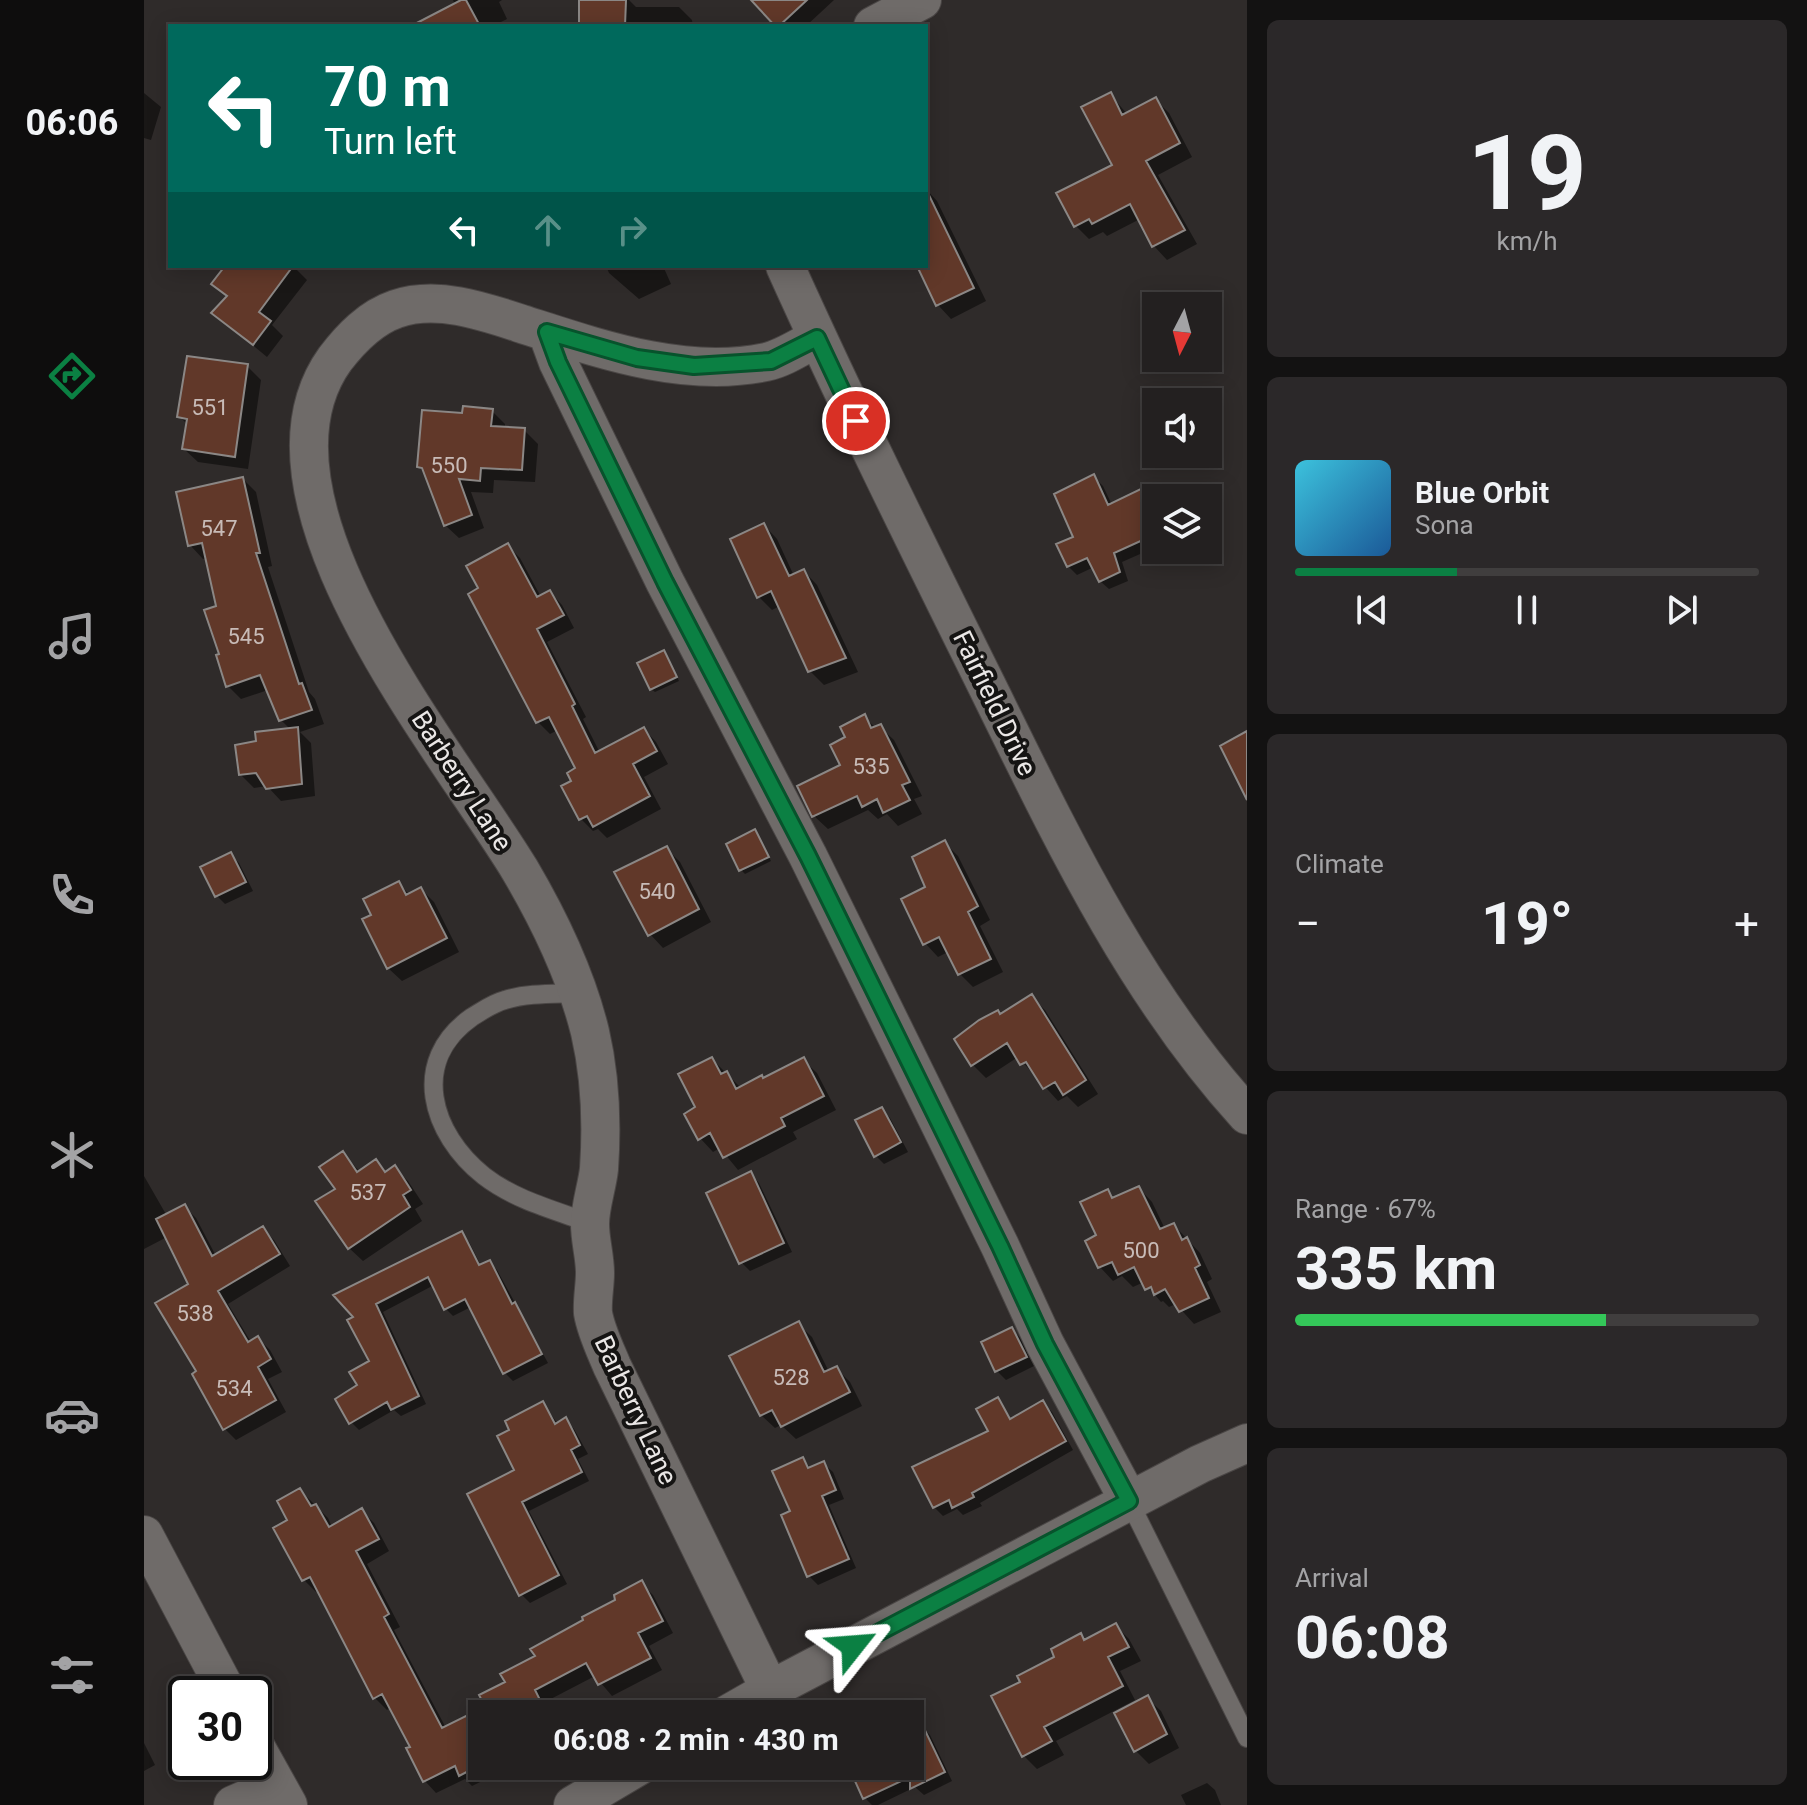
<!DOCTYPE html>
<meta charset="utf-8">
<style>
body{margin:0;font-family:Roboto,sans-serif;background:#2b2829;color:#f1f3f6;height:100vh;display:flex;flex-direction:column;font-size:30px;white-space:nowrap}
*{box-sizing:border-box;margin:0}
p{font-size:26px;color:#a3a3a5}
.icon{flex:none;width:44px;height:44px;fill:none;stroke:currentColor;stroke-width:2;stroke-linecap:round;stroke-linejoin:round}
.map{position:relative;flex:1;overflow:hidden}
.details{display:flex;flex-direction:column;gap:20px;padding:20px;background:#131212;width:560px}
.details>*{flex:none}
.top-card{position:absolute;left:24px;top:24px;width:760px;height:244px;border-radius:0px;box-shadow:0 4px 20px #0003,0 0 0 2px #403e3e;background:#00695c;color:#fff;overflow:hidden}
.needle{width:52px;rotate:186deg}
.tools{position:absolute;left:998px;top:292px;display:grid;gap:16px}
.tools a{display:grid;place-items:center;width:80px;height:80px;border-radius:0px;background:#232020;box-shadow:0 4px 20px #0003,0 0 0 2px #403e3e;font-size:40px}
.speed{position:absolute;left:24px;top:1676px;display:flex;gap:16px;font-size:40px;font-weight:700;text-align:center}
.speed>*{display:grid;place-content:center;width:104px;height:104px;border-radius:50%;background:#232020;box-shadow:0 4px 20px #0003,0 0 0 2px #403e3e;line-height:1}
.speed .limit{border:4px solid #111;border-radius:12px;background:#fff;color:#111}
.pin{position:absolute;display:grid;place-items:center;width:68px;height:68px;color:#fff;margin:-34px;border:4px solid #fff;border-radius:50%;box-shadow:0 2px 8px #0007}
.me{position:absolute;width:88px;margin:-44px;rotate:62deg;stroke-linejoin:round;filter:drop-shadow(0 0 6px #0008)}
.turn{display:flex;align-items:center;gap:28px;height:168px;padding:0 24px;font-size:36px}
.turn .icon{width:104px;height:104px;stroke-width:2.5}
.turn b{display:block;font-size:56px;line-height:68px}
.lanes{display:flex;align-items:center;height:76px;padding:0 24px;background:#0003;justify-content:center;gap:40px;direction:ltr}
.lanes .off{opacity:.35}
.big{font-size:60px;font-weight:700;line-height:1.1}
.details .card{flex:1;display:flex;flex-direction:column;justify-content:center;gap:12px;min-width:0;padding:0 28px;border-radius:12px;background:#2b2829}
.details .dial{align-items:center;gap:0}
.dial b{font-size:104px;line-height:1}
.song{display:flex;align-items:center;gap:24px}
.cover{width:96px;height:96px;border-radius:12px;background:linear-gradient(135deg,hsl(190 70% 55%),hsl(210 70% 35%))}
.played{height:8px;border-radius:4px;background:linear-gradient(90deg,#0b8043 35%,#403e3e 35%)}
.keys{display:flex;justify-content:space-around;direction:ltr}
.heat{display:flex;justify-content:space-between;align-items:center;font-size:44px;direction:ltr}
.charge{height:12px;border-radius:6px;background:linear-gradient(90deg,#34c759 67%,#403e3e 0)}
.trip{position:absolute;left:324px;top:1700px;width:456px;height:80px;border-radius:0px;background:#232020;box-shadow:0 4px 20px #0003,0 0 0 2px #403e3e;font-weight:700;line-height:80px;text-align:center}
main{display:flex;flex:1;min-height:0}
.tabs{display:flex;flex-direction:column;width:144px;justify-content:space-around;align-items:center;background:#0e0d0d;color:#a3a3a5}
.tabs .icon{width:56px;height:56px}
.tabs .selected{color:#0b8043}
.tabs b{font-size:36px;color:#f1f3f6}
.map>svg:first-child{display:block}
.shadow{fill:#0007}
.building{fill:#613829;stroke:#8b8785;stroke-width:2}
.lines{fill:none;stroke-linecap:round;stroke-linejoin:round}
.lane-casing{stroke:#4a4645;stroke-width:20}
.street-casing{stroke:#4a4645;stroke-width:40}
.lane{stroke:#6f6b69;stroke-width:18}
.street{stroke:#6f6b69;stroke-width:38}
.route-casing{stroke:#07532c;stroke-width:20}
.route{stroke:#0b8043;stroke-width:14}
.labels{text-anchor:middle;stroke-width:8;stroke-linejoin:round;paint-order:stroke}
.number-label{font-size:22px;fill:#c8bbb7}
.street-label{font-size:26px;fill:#eae7e6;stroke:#151413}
</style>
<main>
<nav class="tabs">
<b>06:06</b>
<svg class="icon selected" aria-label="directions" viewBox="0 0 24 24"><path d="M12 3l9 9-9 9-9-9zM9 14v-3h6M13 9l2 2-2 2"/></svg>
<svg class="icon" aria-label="music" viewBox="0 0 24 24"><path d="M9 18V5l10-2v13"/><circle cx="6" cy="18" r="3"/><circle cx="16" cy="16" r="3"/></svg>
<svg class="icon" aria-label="phone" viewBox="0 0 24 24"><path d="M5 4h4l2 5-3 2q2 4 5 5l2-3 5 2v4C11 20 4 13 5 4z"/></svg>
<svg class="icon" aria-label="climate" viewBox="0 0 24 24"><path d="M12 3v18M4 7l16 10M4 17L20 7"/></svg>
<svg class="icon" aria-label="car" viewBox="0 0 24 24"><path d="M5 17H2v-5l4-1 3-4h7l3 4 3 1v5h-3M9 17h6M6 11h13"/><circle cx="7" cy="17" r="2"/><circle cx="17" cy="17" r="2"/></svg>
<svg class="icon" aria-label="filters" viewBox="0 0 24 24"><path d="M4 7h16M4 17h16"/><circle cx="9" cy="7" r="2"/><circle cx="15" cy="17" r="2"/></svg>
</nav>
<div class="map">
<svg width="1103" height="1805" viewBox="0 0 1103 1805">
<rect width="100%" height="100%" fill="#2f2b2a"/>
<path class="shadow" d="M309 0H358L355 2 363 19 349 26H278L311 5Z
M437 0H485L492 7H535L548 20 549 26H437Z
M610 0H690L662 26H633Z
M0 93 17 107 7 140 0 138Z
M966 94 983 114 1011 99 1025 113 1048 157 1014 175 1053 244 1023 260 1010 246 996 219 963 236 959 232 945 239 932 226 971 166Z
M782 189 793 201 842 301 807 319 794 305 775 266H782Z
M83 266H149L163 280 128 325 139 336 123 357 70 313 84 298 69 284Z
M462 266H519L527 284 495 299 465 273Z
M103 366 117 380 104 469 54 462 40 449 44 425 35 416Z
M348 411 361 424V429L380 430 394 444 391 482 350 480 349 493 327 492 340 528 315 538 301 525 282 474 275 467 320 415Z
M950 477 959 486 968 505 1005 488 1014 498H1012V547L978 562 984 581 965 589 956 581 950 567 933 575 924 566Z
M99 479 112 492 128 566 124 567 165 692 171 699 180 724 156 732 167 743 171 796 137 801 123 786 110 788 97 775 114 743 147 730 137 720 124 690 97 699 84 686 78 656 75 607 64 558 59 559 46 545Z
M620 525 633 539 650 576 660 571 673 585 714 672 680 685 666 671 636 606 628 610 615 597Z
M364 546 376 558 397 597 406 592 418 605 430 628 403 642 442 717 439 719 456 753 500 729 512 742 524 764 500 777 517 809 463 838 454 829 449 831 437 819 430 782 433 769 414 730 406 734 394 722 337 589Z
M520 652 535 681 511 692 507 689Z
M720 717 732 728 736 727 750 740 778 796 770 799 778 814 754 826 743 814 734 819 724 810 684 829 670 816 699 766 703 738Z
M611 832 627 861 601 874 597 870Z
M801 843 814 856 846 920 836 926 859 972 829 987 815 973 804 952 794 957 781 943 784 888Z
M522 848 536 862 567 922 519 948 506 934Z
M86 854 95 863 109 891 81 904 73 896Z
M255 884 266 895 277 889 290 902 315 952 258 981 244 968 229 916Z
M887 996 901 1010 954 1094 934 1107 923 1096 914 1101 874 1057 842 1078 828 1064 856 1016Z
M568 1059 597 1088 620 1080 659 1060 673 1073 692 1110 649 1132 653 1139 594 1170 576 1148 569 1152 556 1138 554 1108Z
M737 1109 746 1118 764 1152 740 1164 732 1156Z
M199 1153 216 1172 232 1162 243 1173 250 1168 264 1181 279 1204 271 1209 278 1221 219 1261 205 1248 193 1189Z
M607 1174 615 1183 648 1252 606 1271 597 1262Z
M0 1176 23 1216 40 1206 52 1218 72 1256 118 1228 130 1240 146 1266 84 1304 107 1342 114 1338 126 1350 138 1372 124 1379 142 1412 92 1440 81 1429 54 1372 47 1285 23 1237 0 1249Z
M995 1188 1008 1202 1021 1229 1030 1225 1056 1253 1068 1279 1063 1282 1077 1312 1050 1324 1032 1304 1025 1307 1019 1301 1017 1302 1000 1282 989 1287 978 1276 969 1281 956 1267 955 1236 963 1191 971 1199Z
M317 1234 325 1242 337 1266 345 1262 353 1270 404 1363 369 1381 361 1373 327 1307 309 1316 301 1308 290 1285 239 1312 282 1404 257 1416 250 1410 215 1430 207 1422 216 1386 228 1362 206 1321Z
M654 1324 668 1337 685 1372 692 1368 706 1382 718 1406 652 1439 637 1425 631 1428 617 1415Z
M868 1329 876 1338 890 1366 862 1380 853 1371 839 1343Z
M853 1400 868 1419 899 1403 908 1412 929 1450 836 1503 838 1506 819 1515 813 1509 799 1516 790 1507 847 1432Z
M399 1404 414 1424 422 1420 430 1429 444 1454 434 1459 445 1481 385 1511 423 1584 386 1603 377 1594 373 1471 368 1430Z
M659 1460 668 1469 680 1464 689 1472 700 1499 685 1505 712 1568 674 1585 665 1576 648 1512Z
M156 1490 184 1518 188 1527 218 1511 230 1523 245 1551 223 1564 256 1627 250 1630 302 1728 343 1707 363 1683 393 1657 497 1583 509 1595 529 1633 505 1646 518 1670 468 1696 451 1676 401 1702 407 1714H338V1766H369L328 1786 321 1779 292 1793 281 1781 268 1747 247 1707 243 1710 231 1698 175 1590 172 1592 160 1580 131 1529 146 1520Z
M972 1626 985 1639 997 1661 976 1671 991 1700 912 1741 920 1755 893 1769 880 1756 913 1658 937 1636 942 1641Z
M1003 1698 1017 1711 1035 1748 1005 1764 991 1750Z
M777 1726 786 1735 808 1781 780 1795 771 1787 734 1805H728L721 1798 724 1766H766V1731Z
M0 1743 11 1765 0 1771Z
M1063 1783 1071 1790 1077 1805H1042L1037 1795Z"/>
<path class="building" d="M317 0H322L336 26H267Z
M435 0H482L481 26H435Z
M607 0H663L635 26H631Z
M967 92 978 115 1012 97 1036 143 1002 161 1041 230 1008 247 986 204 948 224 945 219 930 227 912 193 968 165 937 107Z
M782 189 830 288 792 306 773 266H782Z
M81 266H149L115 312 127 321 109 345 67 313 83 296 67 284Z
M43 356 104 364 91 457 38 449 43 419 33 417Z
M319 406 349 409 347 426 381 428 378 470 337 468 336 481 315 479 328 515 300 526 278 468 273 467 278 410 318 413Z
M950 474 964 505 1005 485 1012 499V534L970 553 976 572 955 582 943 558 923 567 912 544 929 537 910 494Z
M99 477 116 553H112L155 684 158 683 168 710 135 721 116 675 82 687 72 655 75 654 60 610 72 606 58 543 44 546 32 492Z
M620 523 645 576 660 569 702 658 664 672 627 591 613 598 586 539Z
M364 543 393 597 406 590 420 615 393 629 431 704 428 706 451 753 500 727 513 751 489 764 506 796 449 827 443 816 435 820 417 786 427 781 423 773 431 768 405 717 392 723 324 594 334 588 322 566Z
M520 650 533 677 506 690 493 663Z
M721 714 727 728 737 724 766 782 758 785 766 800 739 813 733 799 718 807 713 796 668 817 653 786 696 765 686 745 701 737 696 727Z
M154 727 158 784 122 789 112 773 95 775 91 745 112 741 111 732Z
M1103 731V800L1076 746Z
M611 829 625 857 595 871 582 844Z
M801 840 834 906 824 912 847 959 814 975 795 937 779 945 757 899 781 887 768 857Z
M523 846 555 909 504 936 470 872Z
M87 852 102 882 71 897 56 867Z
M255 881 262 895 277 887 303 938 243 969 218 919 227 915 219 899Z
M888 994 942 1080 919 1095 911 1082 899 1089 882 1062 876 1065 863 1043 827 1066 810 1039 835 1020 854 1010 856 1014Z
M568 1057 577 1074 583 1071 592 1089 618 1075 619 1078 660 1057 680 1096 637 1118 641 1126 579 1158 566 1133 554 1140 540 1114 551 1107 534 1074Z
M738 1107 757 1142 730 1157 711 1120Z
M199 1151 213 1172 232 1159 241 1172 251 1165 267 1190 259 1195 266 1207 204 1249 171 1201 191 1189 175 1167Z
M607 1171 640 1243 595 1264 562 1193Z
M995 1186 1016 1229 1030 1223 1038 1240 1043 1237 1056 1265 1051 1268 1065 1298 1035 1312 1021 1289 1010 1295 1007 1287 1001 1290 990 1267 974 1275 968 1262 954 1268 941 1241 952 1235 936 1202 964 1189 968 1198Z
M41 1204 68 1256 119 1226 136 1254 74 1291 104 1342 114 1336 127 1359 114 1367 132 1400 79 1430 48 1374 52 1371 11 1303 44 1284 12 1219Z
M318 1231 335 1265 346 1260 368 1304 371 1302 398 1354 359 1374 321 1299 300 1310 284 1277 232 1304 275 1396 247 1410 243 1402 205 1424 191 1399 213 1385 205 1372 225 1361 203 1320 209 1317 189 1295Z
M655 1321 680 1372 693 1366 706 1392 637 1427 628 1410 616 1416 585 1356Z
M868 1327 883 1357 851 1372 837 1342Z
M854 1397 866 1419 899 1400 922 1441 828 1493 830 1497 808 1508 805 1500 789 1508 768 1467 844 1431 832 1409Z
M399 1401 411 1424 422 1417 436 1445 427 1450 438 1472 378 1502 415 1575 375 1596 323 1494 370 1470 353 1436 365 1430 361 1421Z
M659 1457 664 1468 680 1461 692 1490 678 1496 705 1559 663 1577 637 1515 646 1511 628 1471Z
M156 1488 167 1506 172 1504 185 1527 218 1508 235 1539 212 1551 245 1614 240 1617 298 1728 338 1708V1764L315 1776 311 1766 279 1782 262 1748 266 1747 238 1694 229 1699 166 1577 158 1581 129 1528 143 1520 133 1501Z
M498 1580 519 1621 494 1633 507 1658 454 1685 442 1663 391 1690 403 1714H345L335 1695 361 1682 356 1674 391 1656 386 1649 439 1620 438 1617 471 1600 470 1595Z
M972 1623 985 1647 964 1657 979 1686 900 1727 908 1741 878 1757 847 1696 876 1682 873 1676 910 1657 907 1649 937 1633 940 1640Z
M1004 1695 1023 1734 990 1752 970 1713Z
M766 1699 801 1772 766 1789V1777L719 1799 707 1772 719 1766H766Z"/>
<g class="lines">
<defs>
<path id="lane" d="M434 993C410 994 383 993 361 1000 349 1003 338 1011 328 1017 265 1061 287 1134 340 1176 371 1200 410 1210 446 1223
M985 1501 1103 1738"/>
<path id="street" d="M729 26 778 0
M641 266C705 408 774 547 843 686 917 836 990 991 1103 1115
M403 332 414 362 521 582 664 856 856 1246 901 1344 985 1501
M0 1535 84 1694
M626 1690 468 1366C461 1349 452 1331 449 1313 448 1300 451 1286 451 1273 451 1256 446 1241 446 1224 446 1206 453 1187 455 1169 458 1125 456 1075 446 1032 432 975 406 921 376 870 304 751 91 498 191 359 207 338 226 318 252 309 293 295 339 311 378 324 456 349 540 379 622 362 640 358 657 346 673 338
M584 1714 626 1690 1056 1464 1103 1443
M110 1744 144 1805
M89 1805 132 1786
M429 1805 495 1766"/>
</defs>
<use href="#lane" class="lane-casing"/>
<use href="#street" class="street-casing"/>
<use href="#lane" class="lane"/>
<use href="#street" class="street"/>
</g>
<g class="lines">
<defs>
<path id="route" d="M709 1646 985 1501 901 1344 856 1246 664 856 521 582 414 362 403 332 493 358 550 366 627 361 673 338 712 421"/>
</defs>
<use href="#route" class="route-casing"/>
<use href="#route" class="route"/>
</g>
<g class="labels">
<g class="number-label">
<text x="66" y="415">551</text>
<text x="305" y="473">550</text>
<text x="75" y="536">547</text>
<text x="102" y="644">545</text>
<text x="727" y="774">535</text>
<text x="513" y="899">540</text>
<text x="224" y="1200">537</text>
<text x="997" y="1258">500</text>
<text x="51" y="1321">538</text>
<text x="647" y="1385">528</text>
<text x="90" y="1396">534</text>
</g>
<g class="street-label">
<text transform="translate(851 703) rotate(64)" y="9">Fairfield Drive</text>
<text transform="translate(318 781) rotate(57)" y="9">Barberry Lane</text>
<text transform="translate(492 1410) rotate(65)" y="9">Barberry Lane</text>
</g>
</g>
</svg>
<div class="tools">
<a><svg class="needle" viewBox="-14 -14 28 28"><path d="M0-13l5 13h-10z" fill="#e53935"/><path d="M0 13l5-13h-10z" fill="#a3a3a5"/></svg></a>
<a><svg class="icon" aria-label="sound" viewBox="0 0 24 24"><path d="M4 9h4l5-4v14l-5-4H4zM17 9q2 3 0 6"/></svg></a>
<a><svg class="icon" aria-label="layers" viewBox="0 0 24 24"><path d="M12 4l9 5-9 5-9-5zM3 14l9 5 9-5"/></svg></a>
</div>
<div class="speed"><div class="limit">30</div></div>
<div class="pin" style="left:712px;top:421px;background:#d93025"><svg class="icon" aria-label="arrive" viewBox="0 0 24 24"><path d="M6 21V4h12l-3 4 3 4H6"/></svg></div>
<svg class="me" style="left:709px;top:1646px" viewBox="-20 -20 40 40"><path d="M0-17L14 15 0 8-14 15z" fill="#0b8043" stroke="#fff" stroke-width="4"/></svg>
<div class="trip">06:08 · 2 min · 430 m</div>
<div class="top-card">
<div class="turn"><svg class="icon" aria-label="left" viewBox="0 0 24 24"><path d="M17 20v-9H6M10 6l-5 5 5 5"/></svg><div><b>70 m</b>Turn left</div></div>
<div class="lanes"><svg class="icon" aria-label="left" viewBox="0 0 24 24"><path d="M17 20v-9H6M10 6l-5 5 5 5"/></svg><svg class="icon off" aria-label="ahead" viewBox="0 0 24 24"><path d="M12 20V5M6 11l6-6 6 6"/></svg><svg class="icon off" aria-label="right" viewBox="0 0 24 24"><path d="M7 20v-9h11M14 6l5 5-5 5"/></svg></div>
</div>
</div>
<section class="details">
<div class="card dial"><b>19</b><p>km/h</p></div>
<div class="card">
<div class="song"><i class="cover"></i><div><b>Blue Orbit</b><p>Sona</p></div></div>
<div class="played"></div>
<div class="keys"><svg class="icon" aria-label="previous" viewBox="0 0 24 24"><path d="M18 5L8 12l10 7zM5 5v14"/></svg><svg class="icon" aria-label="pause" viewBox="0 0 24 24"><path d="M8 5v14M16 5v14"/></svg><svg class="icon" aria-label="next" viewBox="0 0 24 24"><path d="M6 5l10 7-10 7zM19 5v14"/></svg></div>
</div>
<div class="card"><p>Climate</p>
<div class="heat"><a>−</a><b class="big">19°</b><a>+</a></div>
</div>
<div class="card"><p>Range · 67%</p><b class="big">335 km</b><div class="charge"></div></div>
<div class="card"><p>Arrival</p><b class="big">06:08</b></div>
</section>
</main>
